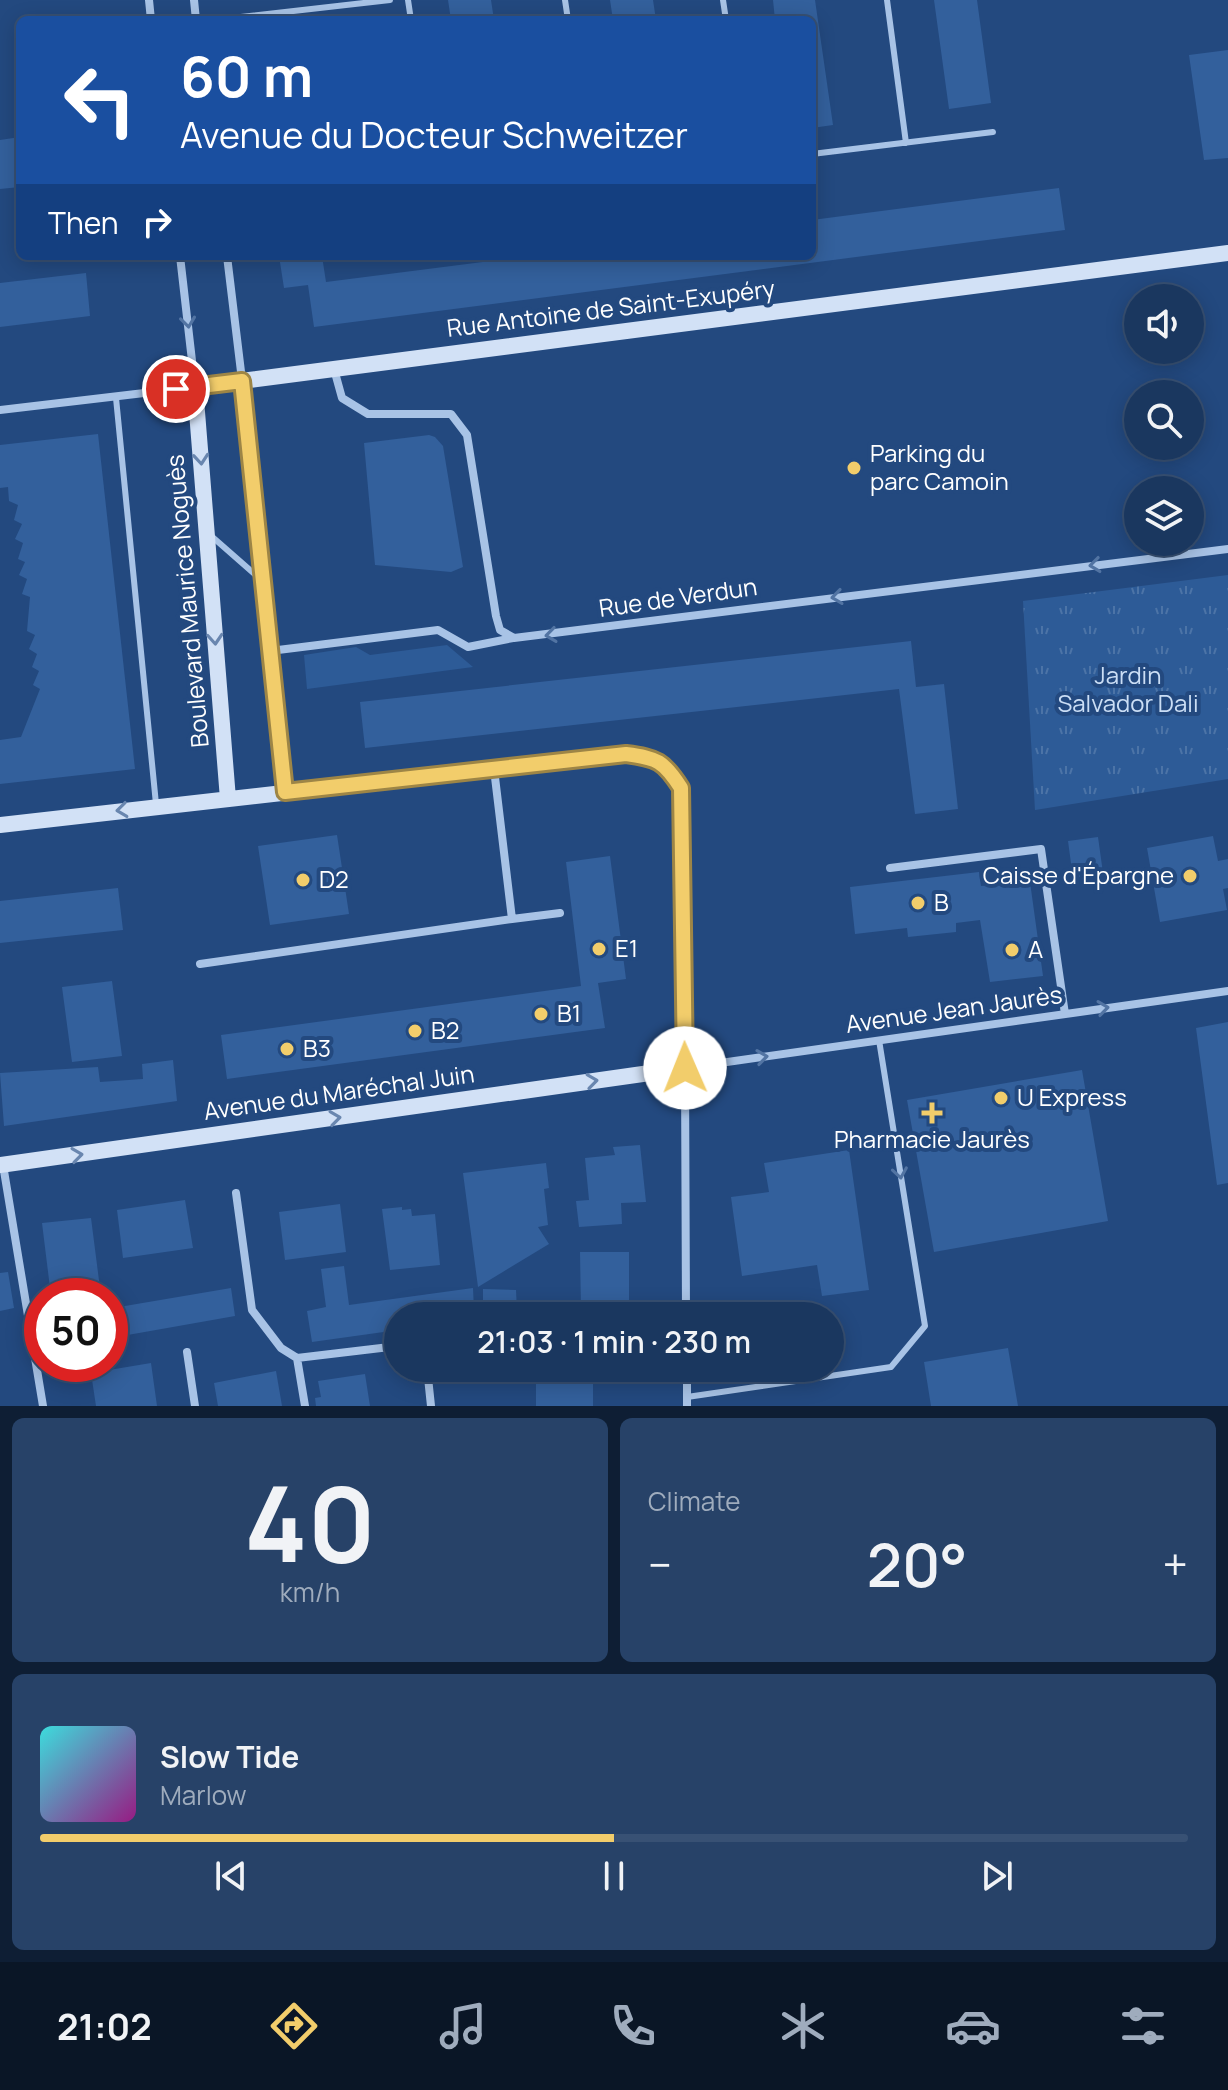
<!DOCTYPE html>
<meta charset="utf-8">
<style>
body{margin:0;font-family:Manrope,sans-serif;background:#274268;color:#f1f3f6;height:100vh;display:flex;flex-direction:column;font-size:30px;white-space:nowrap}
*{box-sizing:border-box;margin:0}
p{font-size:26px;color:#9facbd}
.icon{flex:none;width:44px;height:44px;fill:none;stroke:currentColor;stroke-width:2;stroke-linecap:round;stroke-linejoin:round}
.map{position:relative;height:1406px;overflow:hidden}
.details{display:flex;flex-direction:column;gap:12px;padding:12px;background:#0e1e34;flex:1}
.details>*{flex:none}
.hud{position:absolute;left:16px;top:16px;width:800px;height:244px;border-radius:12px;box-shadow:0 4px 20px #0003,0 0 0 2px #385174;background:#1a4fa0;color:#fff;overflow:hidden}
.fabs{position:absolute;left:1124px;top:284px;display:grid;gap:16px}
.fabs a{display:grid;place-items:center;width:80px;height:80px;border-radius:50%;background:#1a375f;box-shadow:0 4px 20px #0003,0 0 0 2px #385174;font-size:40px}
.speed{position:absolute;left:24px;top:1278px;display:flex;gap:16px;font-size:40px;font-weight:700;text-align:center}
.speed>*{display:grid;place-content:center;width:104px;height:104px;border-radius:50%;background:#1a375f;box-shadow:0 4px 20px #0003,0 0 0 2px #385174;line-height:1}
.speed .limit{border:12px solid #d22;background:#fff;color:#111}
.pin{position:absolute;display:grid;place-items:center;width:68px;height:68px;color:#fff;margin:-34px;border:4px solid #fff;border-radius:50%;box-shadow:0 2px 8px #0007}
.me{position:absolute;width:88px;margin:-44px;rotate:359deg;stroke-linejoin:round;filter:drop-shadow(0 0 6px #0008)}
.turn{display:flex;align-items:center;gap:28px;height:168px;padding:0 32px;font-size:36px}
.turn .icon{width:104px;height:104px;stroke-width:2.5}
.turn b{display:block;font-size:56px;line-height:68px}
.then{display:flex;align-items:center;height:76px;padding:0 32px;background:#0003;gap:16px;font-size:30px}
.big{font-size:60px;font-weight:600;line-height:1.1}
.details .widget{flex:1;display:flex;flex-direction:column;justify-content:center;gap:12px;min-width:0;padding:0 28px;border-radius:12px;background:#274268}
.details .dial{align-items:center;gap:0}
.dial b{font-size:104px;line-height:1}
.song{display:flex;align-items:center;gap:24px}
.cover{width:96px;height:96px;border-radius:12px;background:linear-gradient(135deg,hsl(180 70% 55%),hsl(310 70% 35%))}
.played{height:8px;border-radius:4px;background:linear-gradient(90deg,#f2cd6b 50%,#385174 50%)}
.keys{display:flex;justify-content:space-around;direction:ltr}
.heat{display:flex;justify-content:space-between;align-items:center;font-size:44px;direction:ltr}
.details .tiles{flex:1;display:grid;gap:12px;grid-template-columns:1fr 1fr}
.widget:last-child{grid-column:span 2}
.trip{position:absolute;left:384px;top:1302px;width:460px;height:80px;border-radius:40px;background:#1a375f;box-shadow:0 4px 20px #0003,0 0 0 2px #385174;font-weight:600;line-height:80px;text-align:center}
.tabs{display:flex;height:128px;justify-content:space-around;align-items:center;background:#0a1626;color:#9facbd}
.tabs .icon{width:56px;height:56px}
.tabs .active{color:#f2cd6b}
.tabs b{font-size:36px;color:#f1f3f6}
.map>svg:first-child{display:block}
.grass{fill:#2d5b97}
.park{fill:url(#park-tufts)}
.building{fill:#33609c}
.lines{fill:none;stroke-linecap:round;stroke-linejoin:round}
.lane{stroke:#a8c3e6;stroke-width:6}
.street{stroke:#a8c3e6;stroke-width:8}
.secondary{stroke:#d2e1f6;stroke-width:16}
.oneway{stroke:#5274a3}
.oneway2{stroke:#6986af}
.route-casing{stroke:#9d8546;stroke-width:20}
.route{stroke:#f2cd6b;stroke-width:14}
.poi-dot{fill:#f2cd6b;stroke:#23497f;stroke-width:3}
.labels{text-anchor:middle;stroke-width:8;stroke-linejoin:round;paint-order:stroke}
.street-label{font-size:24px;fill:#fff;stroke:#23497f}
.poi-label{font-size:24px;fill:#fff;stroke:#23497f;text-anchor:start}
.park-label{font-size:24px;fill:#cbdef5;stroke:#23497f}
</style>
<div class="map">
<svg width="1228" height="1406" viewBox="0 0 1228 1406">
<defs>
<pattern id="park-tufts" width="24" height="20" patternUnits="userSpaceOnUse" patternTransform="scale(2)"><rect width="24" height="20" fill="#2d5b97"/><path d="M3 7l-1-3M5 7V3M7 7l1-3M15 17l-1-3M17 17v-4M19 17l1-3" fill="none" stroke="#4c74a7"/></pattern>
</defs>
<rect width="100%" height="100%" fill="#23497f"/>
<path class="grass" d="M447 645 473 667 307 689 304 655 356 647 370 655Z"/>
<path class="park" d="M1228 575V779L1035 810 1023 601Z"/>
<path class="building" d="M448 0H491L494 20H451Z
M610 0H653L656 20H613Z
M773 0H815L833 125 812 128V20H775Z
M934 0H977L991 103 949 109Z
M1228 50V158L1204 160 1189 55Z
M20 137V187L0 189V140Z
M1059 188 1065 230 314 327 308 285 284 288 279 256H322L326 282 530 256H812V220Z
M86 273 90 316 0 327V283Z
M98 434 135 769 0 784V740L21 737 40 689 33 685 39 671 32 667 37 654 29 649 35 635 27 631 30 597 22 594 27 579 19 575 25 562 18 559 23 543 15 539 22 524 14 520 18 505 9 501 8 487 0 488V445Z
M429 435 435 437 443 446 463 567 451 572 375 565 364 443Z
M911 641 916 687 944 684 958 809 915 814 899 689 365 748 360 702Z
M337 835 349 914 270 925 258 846Z
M1213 836 1218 861 1228 859V888L1223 889 1227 910 1160 922 1147 848Z
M1098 837 1103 873 1073 878 1068 841Z
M610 856 626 979 598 983 605 1028 227 1079 221 1035 581 986 566 862Z
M979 872 981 886 1030 882 1043 976 990 982 980 920 956 923V932L908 937 907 928 855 934 850 887Z
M118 888 123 930 0 943V901Z
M112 981 122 1056 72 1062 62 987Z
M1228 1022V1183L1217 1185 1196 1028Z
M173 1060 177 1101 4 1126 0 1073 98 1067 100 1082 143 1079 142 1064Z
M1082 1070 1108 1221 934 1252 907 1100Z
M640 1145 646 1202 621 1203 622 1224 579 1227 576 1201 589 1200 585 1158 615 1155 613 1147Z
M849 1150 869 1290 822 1296 817 1265 742 1276 731 1197 769 1192 764 1163Z
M546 1163 549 1188 544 1189 548 1225 538 1227 549 1244 478 1287 463 1173Z
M185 1200 193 1248 123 1258 117 1210Z
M340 1204 346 1252 285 1260 279 1212Z
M402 1207V1210L411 1209 412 1216 435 1214 440 1265 390 1270 382 1209Z
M91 1218 101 1296H51L42 1223Z
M580 1252H629V1311H581Z
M344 1266 349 1305 473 1288 474 1310 483 1311V1289L516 1290 517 1311 510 1310V1316H398V1330L312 1342 307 1311 326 1307 321 1269Z
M8 1272 14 1308 0 1311V1273Z
M231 1288 235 1316 122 1336 119 1307Z
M1008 1348 1018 1406H931L924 1362Z
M151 1363 157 1406H96L91 1373Z
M536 1368H593V1406H536Z
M276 1371 282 1406H218L214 1383Z
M365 1374 370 1406H316L315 1398 321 1397 318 1381Z"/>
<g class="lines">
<path class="lane" d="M408 0 411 20
M565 0 568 20
M723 0 726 20
M887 0 906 143
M214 20 390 0
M812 154 993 132
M116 398 156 804
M209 534 258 577
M687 1397 891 1367 925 1326 879 1040"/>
<path class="street" d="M149 0 151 20
M194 0 196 20
M227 256 242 380
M334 369 342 398 368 414H451L467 435 496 616 500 630 514 638 1228 549
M0 410 195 387 180 256
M270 651 438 630 468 647 513 638
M890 868 1041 849 1065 1014
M512 919 560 913
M200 964 512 919 494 769
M3 1165 43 1406
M236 1193 252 1310 281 1348 297 1358 398 1346
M686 1316 685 1068 1228 991
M187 1352 195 1406
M297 1358 305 1406
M427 1368 431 1406
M687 1368V1406"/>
<path class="secondary" d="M242 381 285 792
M228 799 195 387 1228 253
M0 825 626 754C657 758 664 761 681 788L685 1068 0 1165"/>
</g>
<defs><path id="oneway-chevron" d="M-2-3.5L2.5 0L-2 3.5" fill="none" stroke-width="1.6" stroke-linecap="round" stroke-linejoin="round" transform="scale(2)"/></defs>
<g class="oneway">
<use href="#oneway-chevron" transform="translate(188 322) rotate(83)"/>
<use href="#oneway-chevron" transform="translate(1095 565) rotate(173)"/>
<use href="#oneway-chevron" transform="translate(837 597) rotate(172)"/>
<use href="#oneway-chevron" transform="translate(551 635) rotate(172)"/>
<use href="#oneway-chevron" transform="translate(1103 1008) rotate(-8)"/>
<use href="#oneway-chevron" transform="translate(762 1057) rotate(-8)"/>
<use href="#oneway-chevron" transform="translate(900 1173) rotate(81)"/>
</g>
<g class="oneway2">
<use href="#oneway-chevron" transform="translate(201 459) rotate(85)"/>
<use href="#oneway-chevron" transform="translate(215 639) rotate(86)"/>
<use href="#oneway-chevron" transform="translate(122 810) rotate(173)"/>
<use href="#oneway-chevron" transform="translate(592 1081) rotate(-8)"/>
<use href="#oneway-chevron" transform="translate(335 1118) rotate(-8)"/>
<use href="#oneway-chevron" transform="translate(77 1155) rotate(-8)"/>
</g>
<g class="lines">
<defs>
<path id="route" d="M176 389 242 381 285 792 626 754C657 758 664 761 681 788L685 1068"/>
</defs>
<use href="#route" class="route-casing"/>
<use href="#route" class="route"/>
</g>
<g class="poi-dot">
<circle cx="854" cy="468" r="8"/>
<circle cx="1190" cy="876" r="8"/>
<circle cx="303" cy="880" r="8"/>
<circle cx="918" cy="903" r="8"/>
<circle cx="599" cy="949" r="8"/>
<circle cx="1012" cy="950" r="8"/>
<circle cx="541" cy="1014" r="8"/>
<circle cx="415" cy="1031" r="8"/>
<circle cx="287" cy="1049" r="8"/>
<circle cx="1001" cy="1098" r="8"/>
<path d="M928 1101h8v8h8v8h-8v8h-8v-8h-8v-8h8z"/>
</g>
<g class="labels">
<g class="street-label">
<text transform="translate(611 309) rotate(-7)" y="8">Rue Antoine de Saint-Exupéry</text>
<text transform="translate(678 598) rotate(-8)" y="8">Rue de Verdun</text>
<text transform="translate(188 601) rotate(-95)" y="8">Boulevard Maurice Noguès</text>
<text transform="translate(954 1010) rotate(-8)" y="8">Avenue Jean Jaurès</text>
<text transform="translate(339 1093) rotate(-8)" y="8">Avenue du Maréchal Juin</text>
</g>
<g class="poi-label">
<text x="870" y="462">Parking du<tspan x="870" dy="28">parc Camoin</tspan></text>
<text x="1174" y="884" text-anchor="end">Caisse d'Épargne</text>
<text x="319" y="888">D2</text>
<text x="934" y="911">B</text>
<text x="615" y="957">E1</text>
<text x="1028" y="958">A</text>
<text x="557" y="1022">B1</text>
<text x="431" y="1039">B2</text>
<text x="303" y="1057">B3</text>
<text x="1017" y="1106">U Express</text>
<text x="932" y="1148" text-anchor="middle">Pharmacie Jaurès</text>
</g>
<g class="park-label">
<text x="1128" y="684">Jardin<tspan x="1128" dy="28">Salvador Dali</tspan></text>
</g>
</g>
</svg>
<div class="fabs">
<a><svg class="icon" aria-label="sound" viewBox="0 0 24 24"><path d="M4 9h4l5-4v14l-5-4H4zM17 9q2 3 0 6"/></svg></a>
<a><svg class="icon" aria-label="search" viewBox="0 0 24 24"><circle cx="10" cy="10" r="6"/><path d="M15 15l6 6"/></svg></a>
<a><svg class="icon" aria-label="layers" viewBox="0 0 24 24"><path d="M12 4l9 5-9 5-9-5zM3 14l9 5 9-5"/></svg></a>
</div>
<div class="speed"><div class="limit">50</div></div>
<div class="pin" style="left:176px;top:389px;background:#d93025"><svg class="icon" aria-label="arrive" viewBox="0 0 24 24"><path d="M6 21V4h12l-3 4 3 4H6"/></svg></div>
<svg class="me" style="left:685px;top:1068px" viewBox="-20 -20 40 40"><circle r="19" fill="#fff"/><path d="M0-13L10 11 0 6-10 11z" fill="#f2cd6b"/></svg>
<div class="trip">21:03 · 1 min · 230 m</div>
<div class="hud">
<div class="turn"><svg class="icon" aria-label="left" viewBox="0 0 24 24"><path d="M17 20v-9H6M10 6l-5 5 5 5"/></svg><div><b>60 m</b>Avenue du Docteur Schweitzer</div></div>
<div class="then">Then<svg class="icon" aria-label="right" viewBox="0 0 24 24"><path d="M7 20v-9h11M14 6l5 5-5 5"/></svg></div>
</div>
</div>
<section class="details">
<div class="tiles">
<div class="widget dial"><b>40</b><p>km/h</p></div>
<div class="widget"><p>Climate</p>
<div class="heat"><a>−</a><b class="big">20°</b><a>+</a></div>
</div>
<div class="widget">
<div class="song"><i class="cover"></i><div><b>Slow Tide</b><p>Marlow</p></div></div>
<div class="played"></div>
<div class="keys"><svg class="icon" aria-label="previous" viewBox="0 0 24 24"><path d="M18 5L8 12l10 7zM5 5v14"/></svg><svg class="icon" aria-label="pause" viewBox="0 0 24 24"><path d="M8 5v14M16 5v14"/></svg><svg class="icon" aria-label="next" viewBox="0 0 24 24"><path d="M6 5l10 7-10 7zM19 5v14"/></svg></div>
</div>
</div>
</section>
<nav class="tabs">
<b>21:02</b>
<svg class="icon active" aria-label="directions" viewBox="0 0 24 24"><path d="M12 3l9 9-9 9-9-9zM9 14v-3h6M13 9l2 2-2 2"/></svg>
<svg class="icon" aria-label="music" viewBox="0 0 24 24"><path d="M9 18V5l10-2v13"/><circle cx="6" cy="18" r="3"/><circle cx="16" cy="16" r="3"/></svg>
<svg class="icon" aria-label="phone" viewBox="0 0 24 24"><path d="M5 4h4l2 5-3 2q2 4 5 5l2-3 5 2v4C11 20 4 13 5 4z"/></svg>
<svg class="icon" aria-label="climate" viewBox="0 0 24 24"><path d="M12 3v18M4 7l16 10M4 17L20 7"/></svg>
<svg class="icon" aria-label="car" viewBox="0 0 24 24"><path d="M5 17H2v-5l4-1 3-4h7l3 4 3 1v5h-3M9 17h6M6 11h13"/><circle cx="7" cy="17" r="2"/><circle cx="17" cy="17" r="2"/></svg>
<svg class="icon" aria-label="filters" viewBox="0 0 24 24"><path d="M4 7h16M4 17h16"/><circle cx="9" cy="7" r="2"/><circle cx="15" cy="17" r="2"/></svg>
</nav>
